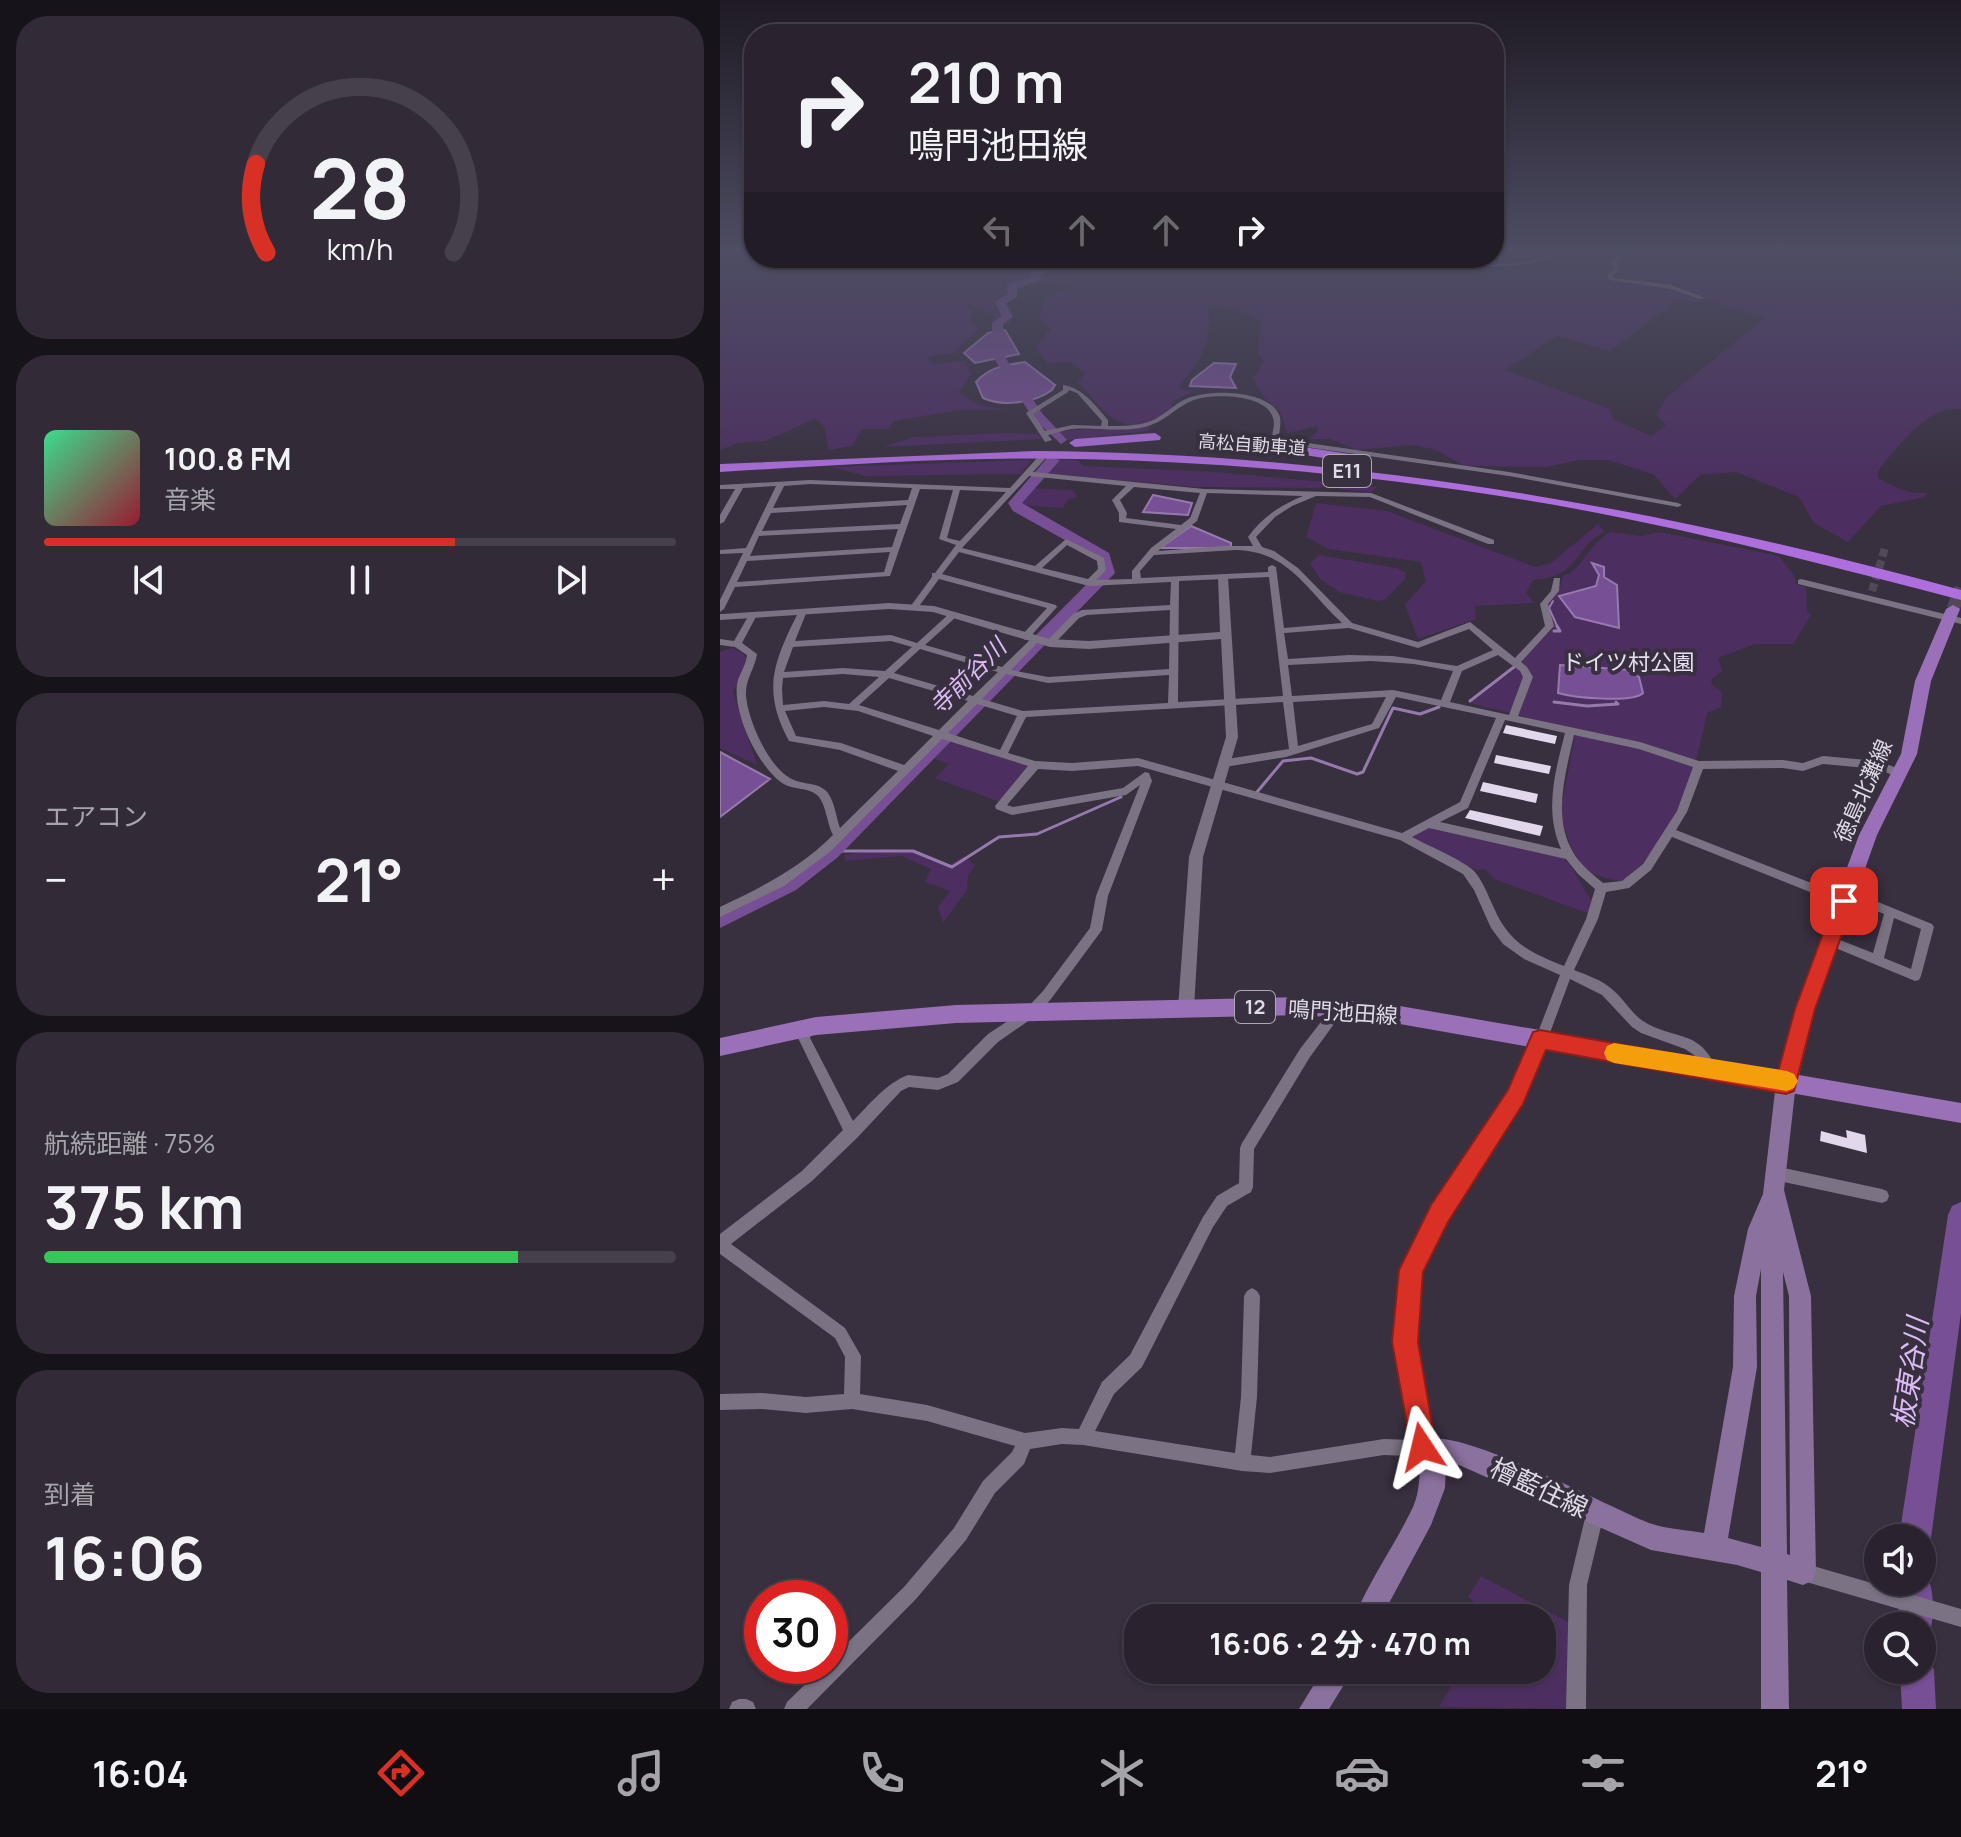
<!DOCTYPE html>
<html lang="ja">
<meta charset="utf-8">
<style>
body{margin:0;font-family:Manrope,"Noto Sans JP",sans-serif;background:#322b37;color:#f1f3f6;height:100vh;display:flex;flex-direction:column;font-size:30px;white-space:nowrap}
*{box-sizing:border-box;margin:0}
p{font-size:26px;color:#a5a4aa}
.icon{flex:none;width:44px;height:44px;fill:none;stroke:currentColor;stroke-width:2;stroke-linecap:round;stroke-linejoin:round}
.map{position:relative;flex:1;overflow:hidden}
.panel{display:flex;flex-direction:column;gap:16px;padding:16px;background:#17131a;width:720px}
.panel>*{flex:none}
.banner{position:absolute;left:24px;top:24px;width:760px;height:244px;border-radius:32px;box-shadow:0 2px 6px #0004,0 0 0 2px #46404b;background:#2a232f;color:#f1f3f6;overflow:hidden}
.controls{position:absolute;left:1144px;top:1524px;display:grid;gap:16px}
.controls a{display:grid;place-items:center;width:72px;height:72px;border-radius:50%;background:#2a232f;box-shadow:0 2px 6px #0004,0 0 0 2px #46404b;font-size:40px}
.speed{position:absolute;left:24px;top:1580px;display:flex;gap:16px;font-size:40px;font-weight:700;text-align:center}
.speed>*{display:grid;place-content:center;width:104px;height:104px;border-radius:50%;background:#2a232f;box-shadow:0 2px 6px #0004,0 0 0 2px #46404b;line-height:1}
.speed .limit{border:12px solid #d22;background:#fff;color:#111}
.pin{position:absolute;display:grid;place-items:center;width:68px;height:68px;color:#fff;margin:-34px;border-radius:16px;box-shadow:0 4px 12px #0006}
.me{position:absolute;width:88px;margin:-44px;rotate:350deg;stroke-linejoin:round;filter:drop-shadow(0 0 6px #0008)}
.turn{display:flex;align-items:center;gap:28px;height:168px;padding:0 32px;font-size:36px}
.turn .icon{width:104px;height:104px;stroke-width:2.5}
.turn b{display:block;font-size:56px;line-height:68px}
.lanes{display:flex;align-items:center;height:76px;padding:0 32px;background:#0003;justify-content:center;gap:40px;direction:ltr}
.lanes .off{opacity:.35}
.big{font-size:60px;font-weight:700;line-height:1.1}
.panel .widget{flex:1;display:flex;flex-direction:column;justify-content:center;gap:12px;min-width:0;padding:0 28px;border-radius:32px;background:#322b37}
.panel .dial{align-items:center;gap:0}
.dial svg{height:208px;overflow:visible;fill:none;stroke:#46404b;stroke-width:7;stroke-linecap:round;text-anchor:middle}
.dial text{fill:#f1f3f6;stroke:none}
.song{display:flex;align-items:center;gap:24px}
.cover{width:96px;height:96px;border-radius:12px;background:linear-gradient(135deg,hsl(150 70% 55%),hsl(350 70% 35%))}
.played{height:8px;border-radius:4px;background:linear-gradient(90deg,#d93025 65%,#46404b 65%)}
.keys{display:flex;justify-content:space-around;direction:ltr}
.heat{display:flex;justify-content:space-between;align-items:center;font-size:44px;direction:ltr}
.charge{height:12px;border-radius:6px;background:linear-gradient(90deg,#34c759 75%,#46404b 0)}
.trip{position:absolute;left:404px;top:1604px;width:432px;height:80px;border-radius:32px;background:#2a232f;box-shadow:0 2px 6px #0004,0 0 0 2px #46404b;font-weight:700;line-height:80px;text-align:center}
.tab-bar{display:flex;height:128px;justify-content:space-around;align-items:center;background:#110e13;color:#a5a4aa}
.tab-bar .icon{width:56px;height:56px}
.tab-bar .active{color:#d93025}
.tab-bar b{font-size:36px;color:#f1f3f6}
main{display:flex;flex:1;min-height:0}
.map>svg:first-child{display:block}
.green{fill:#4c2f60;fill-rule:evenodd}
.water{fill:#774f95;stroke:#9679ad;stroke-width:2}
.lines{fill:none;stroke-linecap:round;stroke-linejoin:round}
.stream-far1{stroke:#9679ad;stroke-width:2}
.stream{stroke:#9679ad;stroke-width:3}
.river{fill:#774f95;fill-rule:evenodd}
.building{fill:#e2d7eb}
.minor-tunnel{stroke:#514958;stroke-width:8;stroke-dasharray:8 4;stroke-linecap:butt}
.primary-tunnel{stroke:#514958;stroke-width:13;stroke-dasharray:13 6;stroke-linecap:butt}
.minor{fill:#7b7283;fill-rule:evenodd}
.tertiary{fill:#7b7283;fill-rule:evenodd}
.secondary{fill:#8b719e;fill-rule:evenodd}
.primary{fill:#9a70b9;fill-rule:evenodd}
.motorway{fill:#af6edd;fill-rule:evenodd}
.route{fill:#d93025;stroke:#8d1f18;stroke-width:2}
.slow{fill:#f59e0b}
.labels{text-anchor:middle;stroke-width:8;stroke-linejoin:round;paint-order:stroke}
.far-street-label{font-size:18px;fill:#dfdae4;stroke:#382f3f}
.shield{fill:#382f3f;stroke:#ada7b2;stroke-width:2}
.shield-label{font-size:20px;font-weight:bold;fill:#dfdae4}
.park-label{font-size:22px;fill:#e8def2;stroke:#382f3f}
.street-label{font-size:22px;fill:#dfdae4;stroke:#382f3f}
.water-label{font-size:24px;font-style:italic;fill:#dbbbf5;stroke:#382f3f}
.near-street-label{font-size:26px;fill:#dfdae4;stroke:#382f3f}
.near-water-label{font-size:28px;font-style:italic;fill:#dbbbf5;stroke:#382f3f}
</style>
<main>
<section class="panel">
<div class="widget dial"><svg viewBox="0 0 100 80">
<path d="M14 69A42 42 0 1 1 86 69"/>
<path d="M14 69A42 42 0 0 1 10 35" stroke="#d93025"/>
<text x="50" y="56" font-size="32" font-weight="700">28</text>
<text x="50" y="72" font-size="11">km/h</text>
</svg></div>
<div class="widget">
<div class="song"><i class="cover"></i><div><b>100.8 FM</b><p>音楽</p></div></div>
<div class="played"></div>
<div class="keys"><svg class="icon" aria-label="previous" viewBox="0 0 24 24"><path d="M18 5L8 12l10 7zM5 5v14"/></svg><svg class="icon" aria-label="pause" viewBox="0 0 24 24"><path d="M8 5v14M16 5v14"/></svg><svg class="icon" aria-label="next" viewBox="0 0 24 24"><path d="M6 5l10 7-10 7zM19 5v14"/></svg></div>
</div>
<div class="widget"><p>エアコン</p>
<div class="heat"><a>−</a><b class="big">21°</b><a>+</a></div>
</div>
<div class="widget"><p>航続距離 · 75%</p><b class="big">375 km</b><div class="charge"></div></div>
<div class="widget"><p>到着</p><b class="big">16:06</b></div>
</section>
<div class="map">
<svg width="1241" height="1709" viewBox="0 0 1241 1709">
<rect width="100%" height="100%" fill="#382f3f"/>
<path class="green" d="M0 251H34V258H774V251H1241V409C1207 406 1176 448 1158 471V478C1174 487 1188 494 1207 493L1205 497 1161 506 1128 542 1094 523 1079 497 1016 472 980 475 955 499 933 474 888 460H859L826 467 745 466 714 449 690 445 637 450 611 439H588L597 432 598 426 567 433 560 411 545 399 533 379 544 361 538 353 541 321 525 313 488 304C492 336 484 360 461 383L460 389 474 391 453 401 451 409C403 443 389 417 358 382L366 373 350 362 327 363 315 347 331 329 319 317 324 297 353 288 310 283 283 305 293 309 287 315 291 324H273V315L248 304 245 307 254 310 250 319 258 329 234 353 207 357 213 364 245 361 251 374 239 392 258 405 289 410H239L174 421 168 429H142L132 446 108 450 105 427 95 419 45 441 18 443 0 450V433L4 432 0 431ZM989 301 1045 318 948 396 936 415 946 425 932 436 894 420 890 409 785 370 837 336 890 351 955 302Z
M430 426 428 431 347 440 339 431Z
M286 433 317 434 322 439 162 447 194 437Z
M311 460 301 474 146 476 111 467Z
M335 460H356L364 466 495 472 657 487 651 492 623 490 607 484 599 488 476 487 325 474Z
M309 488 352 490 358 497 347 500 343 508 300 505 298 500Z
M596 503 667 511 815 567 831 563 878 524 885 532C853 546 863 576 813 580L806 593 814 603 755 606 756 619 698 639 685 605 706 581 701 562 609 549 586 537Z
M891 532 921 536 940 532 1059 556 1073 574 1077 585 1086 587 1087 611 1091 615 1073 644H1035L998 658 1002 671 992 679 991 684 1002 692 1001 707 987 713C974 778 954 838 903 882L867 873 851 847 840 815 856 730 750 703 790 673 833 628 827 605 839 591 843 576C864 569 869 542 891 532Z
M599 555 677 568 686 573 685 579 666 599 658 601 619 592 600 579 590 563Z
M12 648 23 653 28 661 13 692 37 765 0 748V652Z
M229 740 310 767 280 802 215 778 229 764 212 758Z
M706 826 840 855 850 865 872 902 870 914 774 879 765 869 757 870 692 839 693 831Z
M163 849 192 850 227 866 244 856 255 865 248 876 247 890 223 923 218 907 230 891 205 882 211 869 182 856 125 861V855Z
M761 1576 854 1625 847 1709 719 1707 741 1670H822V1618H763L766 1612 748 1597Z"/>
<path class="water" d="M285 330 299 354 255 363 244 353 268 333Z
M305 362 335 385 332 390C315 403 282 407 263 398L256 382C269 367 286 365 305 362Z
M494 363 516 364 510 377 516 388 470 386 472 380Z
M433 495 472 503 468 515 423 512Z
M471 526 511 543V548H440Z
M872 563 884 567V577L897 585 899 628 855 617 839 596 876 586 879 575Z
M840 665 910 670 919 677 923 693C913 703 855 698 838 693Z
M0 752 50 779 0 817Z"/>
<g class="lines">
<path class="stream-far1" d="M711 258C756 265 799 273 841 251
M833 601 829 608 838 628"/>
<path class="stream" d="M834 631H840L837 626
M750 701 794 667
M834 702 867 706 898 704 896 702
M537 792 563 761 591 758 637 774 643 772 673 708 700 714 719 707
M112 851H193L232 867 279 837 317 834 401 797"/>
<path class="river" d="M336 258H348L319 276 320 281 297 288V297L286 303 293 317 283 324 285 357 322 413 347 440 341 444 313 418 273 357 272 323 282 316 275 302 288 294 287 284 309 278 312 271Z
M328 457 340 460 302 503 389 553 395 573 392 576 118 857 76 890 0 928V909L62 878 104 847 379 572 377 558 293 511 288 503Z
M1241 1202V1313L1211 1538 1202 1551V1538H1179L1228 1215 1232 1206Z
M1202 1569C1216 1582 1215 1621 1208 1638L1202 1640V1626H1179L1178 1582H1202Z
M1202 1655 1209 1658 1214 1670 1216 1709H1182L1180 1670H1202Z"/>
</g>
<path class="building" d="M786 725 837 736 835 744 783 733Z
M776 755 831 766 829 774 774 763Z
M763 782 818 794 816 803 760 791Z
M750 810 823 826 820 836 745 818Z
M1126 1130 1145 1135 1147 1153 1100 1141 1101 1131 1127 1138Z"/>
<g class="lines">
<path class="minor-tunnel" d="M611 485 625 449
M1152 591 1165 548"/>
<path class="primary-tunnel" d="M1233 609 1241 588"/>
<path class="minor" d="M901 251H906L897 262 900 269 893 275V278L952 285 985 298 980 299 951 289 889 280 887 275 894 269 891 262Z
M343 385C363 388 375 405 388 420V426C402 426 418 426 431 421 445 415 455 403 468 398 490 389 551 389 560 417 561 422 560 429 559 435L567 440 789 472 958 503 962 505 958 507 789 476 565 444 552 436C553 430 555 423 553 418 547 394 493 393 474 400 453 408 446 423 420 428 397 432 375 427 352 429 344 430 336 433 328 435L332 440 325 442 306 413 343 390ZM349 390 357 393 382 421 381 426 352 425 325 431 313 414 348 392Z
M318 457 325 459 313 472 484 489 651 493 774 540V544H768L650 497 596 496 572 506 555 517 536 537 542 547 554 551 578 568 632 623 698 642 750 622 795 658 825 626 820 604 831 591 834 578H840L839 591 828 604 834 626 801 662 807 667 813 677 798 716 920 742 979 761 1063 760 1083 763 1103 756 1158 761 1185 771 1186 774 1181 778 1157 769 1103 764 1083 771 1063 768 983 769 967 812 956 830 1122 895 1123 891H1131L1212 924 1214 927 1201 976 1199 980 1195 981 1106 944 1104 941 1106 938 1110 936 1153 953 1164 914 1129 900 1128 904H1120L952 837 931 870 909 888 886 892 878 919 854 970C867 975 882 980 893 990 904 999 911 1013 923 1021 954 1041 981 1028 997 1071L995 1075 990 1077 985 1075 981 1063 974 1055 965 1049 921 1033 912 1027 882 995 850 979 815 1073 725 1218 698 1271 693 1342 709 1441 720 1443 722 1449 720 1455 714 1457 664 1455 550 1473 522 1471 363 1445 342 1444 310 1449 304 1464 275 1493 246 1540 196 1599 87 1709H64L67 1702 104 1666H110V1660L184 1587 234 1528 263 1481 292 1452 295 1446 207 1421 132 1409 86 1413 42 1409 0 1410V1394L42 1393 86 1397 124 1394 125 1357 115 1338 0 1254V1234L82 1171 123 1130 78 1038 84 1023 88 1021 92 1023 94 1027 90 1038 133 1121C150 1104 165 1084 188 1075L218 1078 228 1074 268 1034 306 1009 323 991 370 928 376 896 420 785 406 795 292 815 276 809 275 806 308 766 222 739 111 851 64 886 0 917V907C42 887 80 868 113 835 107 824 106 803 97 795 88 787 72 790 62 783 38 766 13 714 17 684 19 674 26 666 27 655L15 647 0 645V639L14 641 30 613H36L37 615 22 643 37 654C35 669 25 679 26 696 28 720 49 770 74 780 85 785 99 782 108 793 115 803 116 817 120 828L178 771 120 750 69 741C41 689 54 661 80 609H86L87 611 75 641 171 635 197 643 230 613H236V617L205 645 282 667 312 638H318V642L291 670 328 677 449 669 450 610 367 615 359 618 333 645 330 646 325 643 353 614 362 610 450 605 451 582 369 586 239 552 222 574 336 605 337 607 308 639 305 640 301 637 302 635 327 608 219 579 197 609H191L190 607 212 577V573H215L236 545 219 539 233 490 200 489 170 576 15 587 4 609 0 612V600L23 553 0 554V550L26 548 56 486 23 488 4 522 0 524V515L15 489H0V485L90 480 290 488ZM309 476 406 486 392 500 399 513V522L456 529 431 548 412 571V579L376 580 386 570 384 558 346 539 315 566 242 548ZM90 484 192 488 188 500 53 508 64 486ZM414 487 480 493 470 518 461 525 406 518 407 513 400 500ZM240 490 286 492 240 541 227 538ZM487 493 583 496C561 505 542 517 528 537L533 546H503L438 551 477 521ZM187 505 180 524 42 531 51 513ZM178 529 172 547 30 556 39 536ZM347 545 377 561 378 569 368 579 322 568ZM516 550C569 551 587 591 622 623L564 628 556 567 552 565 548 567V572L421 578 420 571 434 555ZM170 552 164 572 17 582 27 561ZM549 577 563 696 458 702 459 581ZM629 628 698 648 749 629 773 650 737 666 673 656 629 655 568 659 564 633ZM171 641 192 647 165 671 123 668 64 672 73 647ZM200 649 278 672 253 696 174 673ZM778 655 800 671 803 677 789 715 730 702 742 671ZM651 661 694 664 733 671 721 700 673 690 572 696 568 665ZM123 674 159 677 129 704 104 701 63 705 62 689 63 678ZM286 674 328 683 449 675 448 703 303 711 262 699ZM169 678 248 701 219 730 139 705ZM666 697 652 724 578 746 573 702ZM676 697 776 718 740 802 682 833 418 758 352 763 315 761 288 753 306 717 563 702 569 749 501 760 500 763 505 767 566 757 659 728ZM257 704 297 716 280 750 228 733ZM104 707 138 711 213 736 184 765 121 743 76 736 65 711ZM785 720 845 733C835 772 824 811 841 849L720 822 748 808ZM854 735 919 749 973 767 957 811 923 864 902 881 883 883C872 874 860 864 853 852 832 817 846 772 854 735ZM418 766 680 840 743 874 754 890 771 928 783 944 804 959 840 975 805 1066 715 1208 684 1270 677 1342 693 1440 664 1439 550 1457 531 1455 537 1397 540 1296 537 1291 532 1288 527 1291 524 1296 521 1397 515 1453 375 1431 394 1394 422 1367 493 1227 507 1206 531 1192 533 1187 534 1149 590 1057 622 1013 624 1009 622 1005 618 1004 614 1005 580 1049 522 1143 520 1148 519 1183 497 1196 483 1217 410 1355 382 1382 359 1429 342 1428 305 1433 207 1405 140 1394 141 1356 125 1328 11 1244 92 1181 137 1138 181 1091 189 1087 218 1090 238 1082 278 1042 314 1017 331 999 382 930 388 896 432 781 429 773 425 772 403 788 293 807 287 805 318 769 352 771ZM709 828 846 859 858 874 875 889 866 919 844 966C811 953 789 943 774 908 768 896 763 880 753 870 742 860 707 845 692 837ZM1174 918 1201 929 1191 969 1164 958Z
M1081 579 1241 618V624L1078 584V580Z
M1055 1166 1162 1189 1167 1191 1169 1196 1167 1201 1162 1203 1055 1180 1050 1178 1048 1173 1050 1168Z
M875 1505 881 1508 884 1514 867 1585 866 1709H846L849 1585 866 1514 869 1508Z
M1083 1563 1241 1609V1627L1083 1581 1077 1578 1074 1572 1077 1566Z
M19 1699H26L33 1702 36 1709H9L12 1702Z"/>
<path class="tertiary" d="M503 574 508 577 518 737 483 857 474 1008 472 1013 466 1015 460 1013 458 1008 469 857 506 737 501 639 369 649 330 647 213 612 169 609 0 620V614H3L169 603 214 606 330 639 369 641 500 632 498 577Z"/>
<path class="secondary" d="M1066 1074 1073 1077 1076 1083 1064 1190 1091 1296 1096 1572 1092 1581 1083 1585 1067 1580 1069 1709H1041V1572L1017 1565 931 1550 739 1465 726 1463 725 1488 711 1525 661 1618H634C650 1579 675 1545 693 1507 703 1485 697 1462 705 1440 741 1426 887 1507 929 1523 946 1529 966 1530 984 1533L1013 1367 1014 1296 1028 1229 1043 1194 1056 1083 1059 1077ZM1041 1269V1547L1008 1538 1037 1367 1036 1296ZM1063 1272 1069 1296 1070 1555 1067 1554Z
M603 1670H633L609 1709H579Z"/>
<path class="primary" d="M1233 605 1240 609 1211 681 1197 754 1157 835 1095 1009 1079 1075 1241 1103V1123L674 1023 583 1015 236 1023 96 1035 0 1056V1038L96 1017 236 1005 583 997 674 1005 1058 1071 1075 1009 1139 835 1181 754 1195 681 1226 609Z"/>
<path class="motorway" d="M435 433 441 437 440 440 355 447 349 443 355 439Z
M544 441 643 456 650 460 643 464 539 448V442Z
M314 451C629 453 938 507 1241 590V600C1096 563 953 524 805 500 657 476 508 462 359 459 239 456 119 465 0 472V464Z"/>
</g>
<linearGradient id="sky" x2="0" y2="1"><stop stop-color="#1f1a23"/><stop offset="0.51" stop-color="#4d4d63"/><stop offset="1" stop-color="#4d4d63" stop-opacity="0"/></linearGradient>
<rect width="1241" height="490" fill="url(#sky)"/>
<path class="route" d="M1124 894 1134 901 1095 1009 1074 1091 1066 1094 826 1050 803 1104 728 1222 703 1272 698 1342 716 1447 712 1457 702 1461 693 1457 672 1342 679 1270 711 1205 788 1090 813 1032 820 1030 1058 1072 1075 1009 1115 901Z"/>
<path class="slow" d="M894 1043 1067 1071 1074 1074 1078 1081 1074 1088 1067 1091 894 1063 887 1060 884 1053 887 1046Z"/>
<g class="labels">
<g class="far-street-label">
<text transform="translate(532 445) rotate(4)" y="6">高松自動車道</text>
</g>
<g class="shield">
<rect x="603" y="455" width="48" height="32" rx="6"/>
<rect x="515" y="991" width="40" height="32" rx="6"/>
</g>
<g class="shield-label">
<text x="627" y="478">E11</text>
<text x="535" y="1014">12</text>
</g>
<g class="park-label">
<text x="908" y="670">ドイツ村公園</text>
</g>
<g class="street-label">
<text transform="translate(1143 791) rotate(-66)" y="8">徳島北灘線</text>
<text transform="translate(623 1012) rotate(4)" y="8">鳴門池田線</text>
</g>
<g class="water-label">
<text transform="translate(248 677) rotate(-45)" y="8">寺前谷川</text>
</g>
<g class="near-street-label">
<text transform="translate(819 1488) rotate(25)" y="9">檜藍住線</text>
</g>
<g class="near-water-label">
<text transform="translate(1190 1373) rotate(-82)" y="10">板東谷川</text>
</g>
</g>
</svg>
<div class="controls">
<a><svg class="icon" aria-label="sound" viewBox="0 0 24 24"><path d="M4 9h4l5-4v14l-5-4H4zM17 9q2 3 0 6"/></svg></a>
<a><svg class="icon" aria-label="search" viewBox="0 0 24 24"><circle cx="10" cy="10" r="6"/><path d="M15 15l6 6"/></svg></a>
</div>
<div class="speed"><div class="limit">30</div></div>
<div class="pin" style="left:1124px;top:901px;background:#d93025"><svg class="icon" aria-label="arrive" viewBox="0 0 24 24"><path d="M6 21V4h12l-3 4 3 4H6"/></svg></div>
<svg class="me" style="left:702px;top:1447px" viewBox="-20 -20 40 40"><path d="M0-17L14 15 0 8-14 15z" fill="#d93025" stroke="#fff" stroke-width="4"/></svg>
<div class="trip">16:06 · 2 分 · 470 m</div>
<div class="banner">
<div class="turn"><svg class="icon" aria-label="right" viewBox="0 0 24 24"><path d="M7 20v-9h11M14 6l5 5-5 5"/></svg><div><b>210 m</b>鳴門池田線</div></div>
<div class="lanes"><svg class="icon off" aria-label="left" viewBox="0 0 24 24"><path d="M17 20v-9H6M10 6l-5 5 5 5"/></svg><svg class="icon off" aria-label="ahead" viewBox="0 0 24 24"><path d="M12 20V5M6 11l6-6 6 6"/></svg><svg class="icon off" aria-label="ahead" viewBox="0 0 24 24"><path d="M12 20V5M6 11l6-6 6 6"/></svg><svg class="icon" aria-label="right" viewBox="0 0 24 24"><path d="M7 20v-9h11M14 6l5 5-5 5"/></svg></div>
</div>
</div>
</main>
<nav class="tab-bar">
<b>16:04</b>
<svg class="icon active" aria-label="directions" viewBox="0 0 24 24"><path d="M12 3l9 9-9 9-9-9zM9 14v-3h6M13 9l2 2-2 2"/></svg>
<svg class="icon" aria-label="music" viewBox="0 0 24 24"><path d="M9 18V5l10-2v13"/><circle cx="6" cy="18" r="3"/><circle cx="16" cy="16" r="3"/></svg>
<svg class="icon" aria-label="phone" viewBox="0 0 24 24"><path d="M5 4h4l2 5-3 2q2 4 5 5l2-3 5 2v4C11 20 4 13 5 4z"/></svg>
<svg class="icon" aria-label="climate" viewBox="0 0 24 24"><path d="M12 3v18M4 7l16 10M4 17L20 7"/></svg>
<svg class="icon" aria-label="car" viewBox="0 0 24 24"><path d="M5 17H2v-5l4-1 3-4h7l3 4 3 1v5h-3M9 17h6M6 11h13"/><circle cx="7" cy="17" r="2"/><circle cx="17" cy="17" r="2"/></svg>
<svg class="icon" aria-label="filters" viewBox="0 0 24 24"><path d="M4 7h16M4 17h16"/><circle cx="9" cy="7" r="2"/><circle cx="15" cy="17" r="2"/></svg>
<b>21°</b>
</nav>
